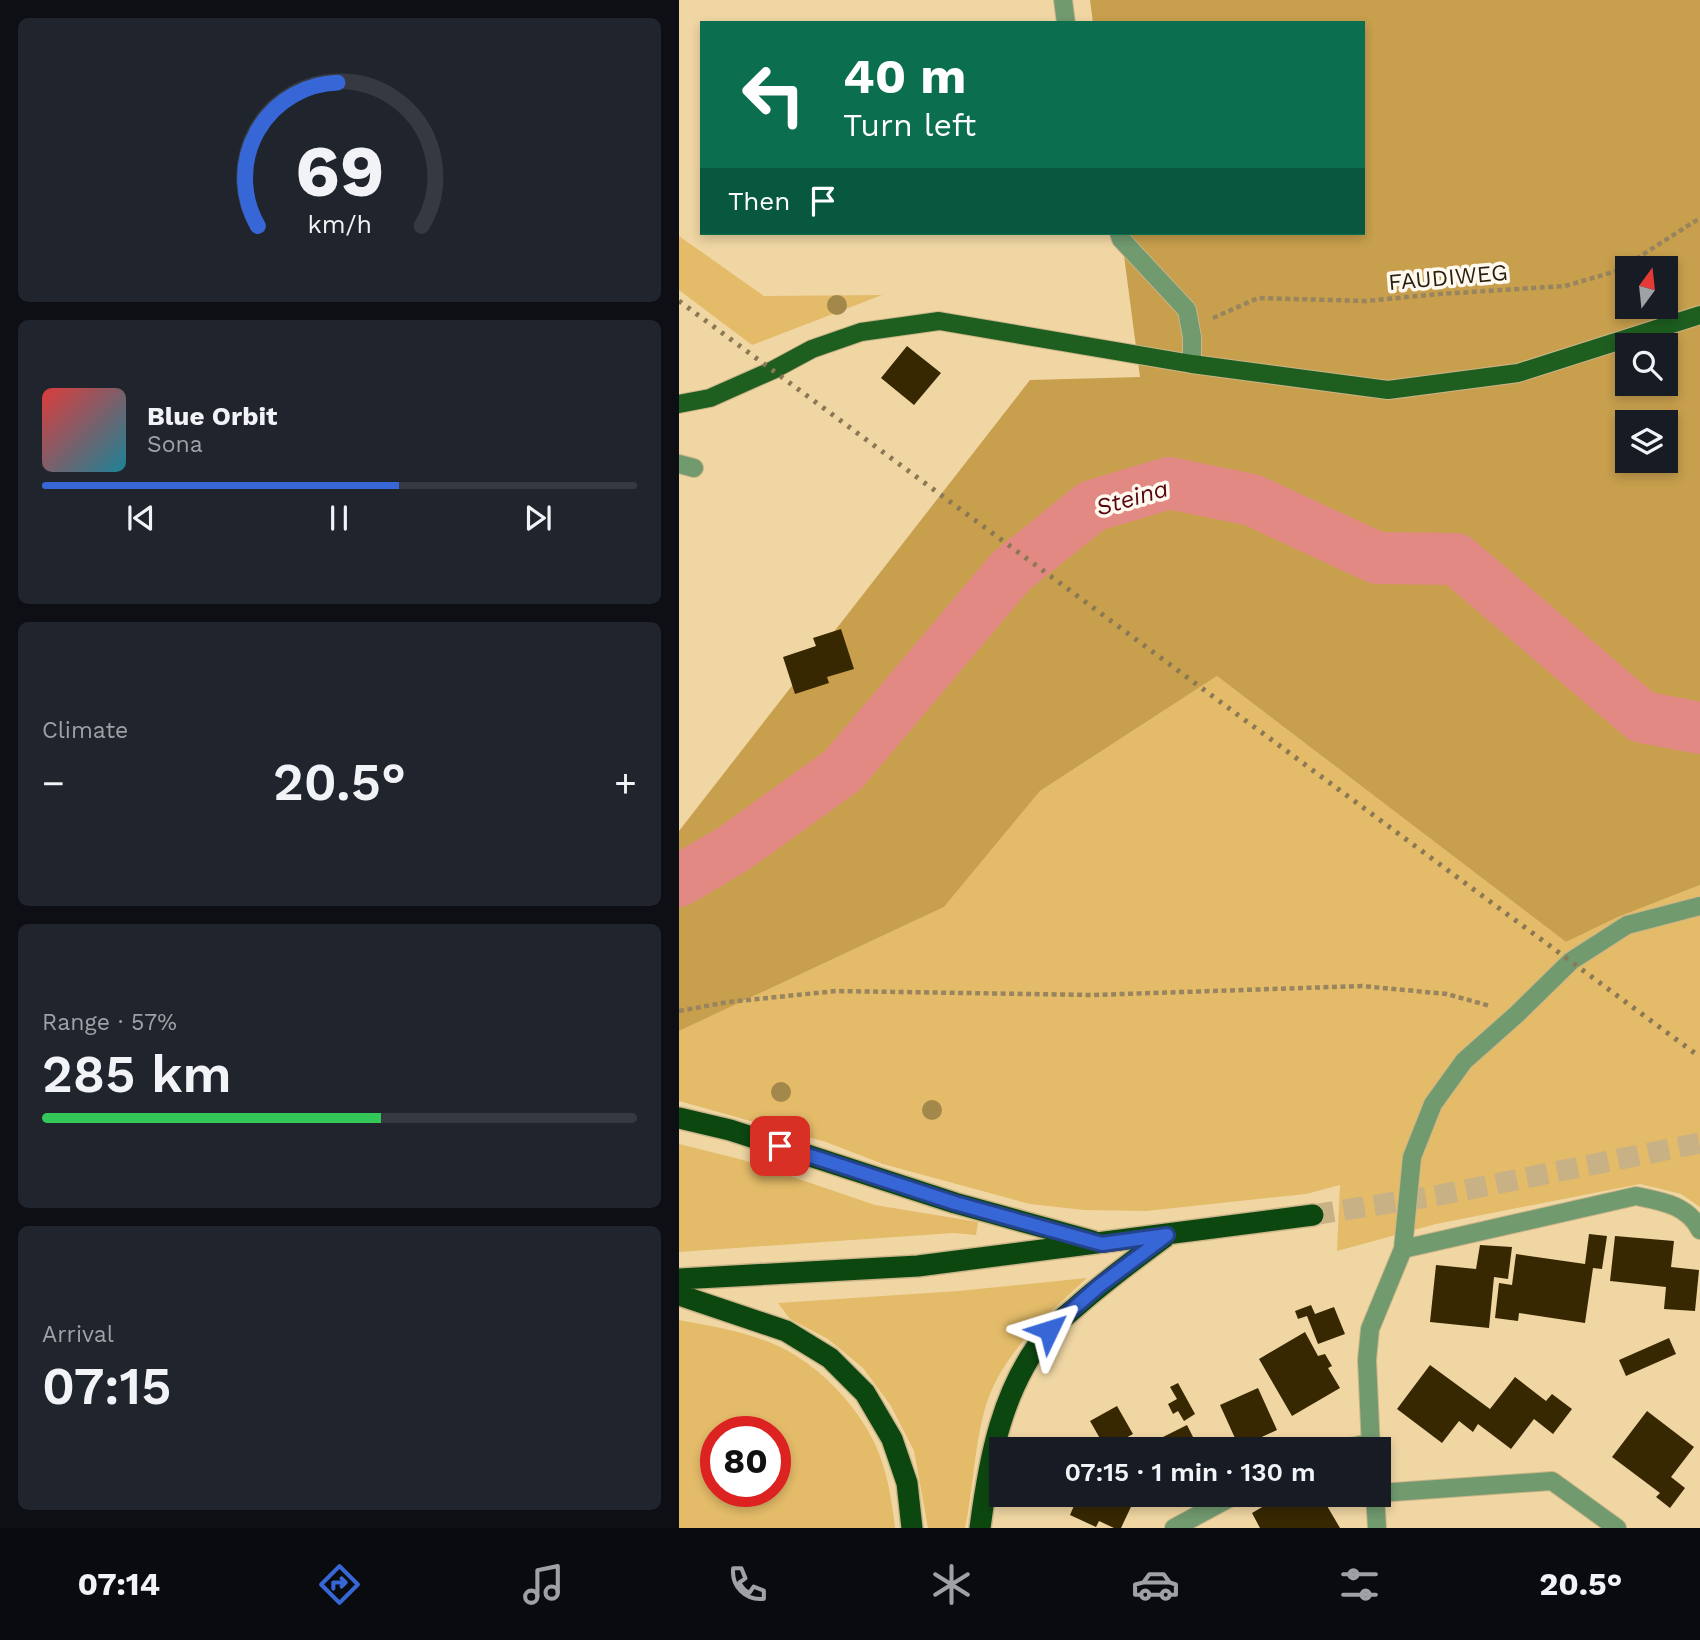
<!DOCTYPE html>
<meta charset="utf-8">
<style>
body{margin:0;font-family:"Work Sans",sans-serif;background:#20242c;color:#f1f3f6;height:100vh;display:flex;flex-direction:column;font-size:26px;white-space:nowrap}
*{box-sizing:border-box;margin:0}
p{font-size:23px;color:#9ea1a6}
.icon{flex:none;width:38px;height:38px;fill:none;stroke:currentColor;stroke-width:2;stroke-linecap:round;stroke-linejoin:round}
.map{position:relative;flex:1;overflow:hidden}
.sheet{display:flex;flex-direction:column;gap:18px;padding:18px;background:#0d0f14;width:679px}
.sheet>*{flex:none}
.hud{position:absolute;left:21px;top:21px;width:665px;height:214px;border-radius:0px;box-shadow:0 4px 10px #0003;background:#0b6e4f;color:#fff;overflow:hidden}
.needle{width:46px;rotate:15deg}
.buttons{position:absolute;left:936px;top:256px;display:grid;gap:14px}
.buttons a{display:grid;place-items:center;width:63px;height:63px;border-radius:0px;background:#171b24;box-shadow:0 4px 10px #0003;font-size:35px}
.speed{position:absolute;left:21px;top:1416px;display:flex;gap:14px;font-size:35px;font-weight:700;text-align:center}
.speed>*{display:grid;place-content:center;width:91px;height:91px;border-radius:50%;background:#171b24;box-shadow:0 4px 10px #0003;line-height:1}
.speed .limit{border:10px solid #d22;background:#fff;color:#111}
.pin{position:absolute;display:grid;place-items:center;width:60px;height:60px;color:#fff;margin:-30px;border-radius:14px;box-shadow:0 4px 10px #0006}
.me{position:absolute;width:77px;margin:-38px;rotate:49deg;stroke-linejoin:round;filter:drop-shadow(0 0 5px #0008)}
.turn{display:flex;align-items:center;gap:24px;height:147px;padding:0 28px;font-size:32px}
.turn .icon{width:91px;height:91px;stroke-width:2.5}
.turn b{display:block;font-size:49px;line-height:60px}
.then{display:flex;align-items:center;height:66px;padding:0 28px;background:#0003;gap:14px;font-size:26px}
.big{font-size:52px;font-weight:600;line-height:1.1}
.sheet .card{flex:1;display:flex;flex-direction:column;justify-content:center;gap:10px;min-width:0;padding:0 24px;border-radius:10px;background:#20242c}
.sheet .dial{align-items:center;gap:0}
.dial svg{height:182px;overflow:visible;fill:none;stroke:#363941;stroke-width:7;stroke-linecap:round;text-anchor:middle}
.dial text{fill:#f1f3f6;stroke:none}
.song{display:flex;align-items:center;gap:21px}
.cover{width:84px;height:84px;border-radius:10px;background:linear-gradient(135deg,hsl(0 70% 55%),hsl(190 70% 35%))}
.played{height:7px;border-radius:4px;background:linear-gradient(90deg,#3767d7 60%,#363941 60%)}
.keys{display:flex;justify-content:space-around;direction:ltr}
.heat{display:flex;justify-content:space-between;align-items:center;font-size:38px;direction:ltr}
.charge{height:10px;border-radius:5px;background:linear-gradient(90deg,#34c759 57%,#363941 0)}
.trip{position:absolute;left:310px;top:1437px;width:402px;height:70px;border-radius:0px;background:#171b24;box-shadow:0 4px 10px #0003;font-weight:600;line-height:70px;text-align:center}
.menu{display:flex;height:112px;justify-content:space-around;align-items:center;background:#090b0e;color:#9ea1a6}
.menu .icon{width:49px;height:49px}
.menu .active{color:#3767d7}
.menu b{font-size:32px;color:#f1f3f6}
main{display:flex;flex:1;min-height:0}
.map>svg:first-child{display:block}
.green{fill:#e3bb69;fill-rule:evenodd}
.forest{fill:#c79f4d;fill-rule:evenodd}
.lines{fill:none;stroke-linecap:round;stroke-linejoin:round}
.river{stroke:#e38984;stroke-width:52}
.building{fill:#382802}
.highway-tunnel{stroke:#c8b185;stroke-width:21;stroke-dasharray:21 10;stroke-linecap:butt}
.minor-casing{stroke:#ccb588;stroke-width:20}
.major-casing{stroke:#ccb588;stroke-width:20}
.highway-casing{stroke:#ccb588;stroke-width:24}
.path{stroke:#98855f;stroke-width:4.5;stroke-dasharray:5 3.5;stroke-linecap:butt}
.minor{stroke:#719a6f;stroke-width:18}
.major{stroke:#1e5f20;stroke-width:18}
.highway{stroke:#0d4710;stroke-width:21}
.rail{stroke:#8a7855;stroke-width:5;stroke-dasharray:3.5 7;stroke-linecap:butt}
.tree{fill:#a2884b}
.route-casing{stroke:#24438c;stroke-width:18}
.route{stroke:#3767d7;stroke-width:12}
.labels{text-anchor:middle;stroke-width:7;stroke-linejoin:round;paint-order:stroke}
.street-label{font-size:23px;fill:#291f0b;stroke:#fff9ef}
.water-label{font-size:24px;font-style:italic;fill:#58060e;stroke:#fff9ef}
</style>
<main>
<section class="sheet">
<div class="card dial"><svg viewBox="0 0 100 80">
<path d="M14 69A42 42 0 1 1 86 69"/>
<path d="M14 69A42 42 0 0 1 49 6" stroke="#3767d7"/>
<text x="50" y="56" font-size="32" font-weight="700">69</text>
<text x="50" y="72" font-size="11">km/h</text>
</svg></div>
<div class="card">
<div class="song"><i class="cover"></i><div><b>Blue Orbit</b><p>Sona</p></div></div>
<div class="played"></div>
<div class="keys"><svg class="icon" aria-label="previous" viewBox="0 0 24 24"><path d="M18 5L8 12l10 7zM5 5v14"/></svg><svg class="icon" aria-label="pause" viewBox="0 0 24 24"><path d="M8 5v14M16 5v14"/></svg><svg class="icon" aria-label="next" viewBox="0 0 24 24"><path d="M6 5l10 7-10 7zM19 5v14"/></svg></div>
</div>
<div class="card"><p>Climate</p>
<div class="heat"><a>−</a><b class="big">20.5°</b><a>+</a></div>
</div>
<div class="card"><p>Range · 57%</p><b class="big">285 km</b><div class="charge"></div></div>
<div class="card"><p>Arrival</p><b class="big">07:15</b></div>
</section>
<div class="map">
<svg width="1021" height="1528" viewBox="0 0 1021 1528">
<rect width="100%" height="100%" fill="#f0d6a3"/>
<path class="green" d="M0 236 85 296 203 295 73 345 0 290Z
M538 676 887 942 939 917 1021 885V1207L1002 1194 961 1184 757 1224 658 1251 661 1185 627 1194 467 1211 405 1210 351 1204 204 1164 147 1142 0 1101V1031L265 907 361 791Z
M0 1144 64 1160 196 1205 299 1222 297 1235 274 1233 0 1252Z
M408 1278C367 1316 320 1355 305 1412 295 1450 294 1490 286 1528H249L235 1451 212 1406 184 1368 149 1339 111 1319 99 1303 279 1291Z
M0 1320C33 1326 69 1332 99 1346 140 1365 177 1404 196 1444 208 1470 213 1501 216 1528H0ZM37 1432H96V1491H37Z"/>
<path class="forest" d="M411 0H1021V885L939 917 887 942 538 676 361 791 265 907 0 1031V831L351 380 461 377 442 233H684V23H414ZM948 268H987V306H948ZM948 345H987V383H948ZM948 422H987V460H948Z"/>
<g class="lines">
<path class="river" d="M0 881 54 849 164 770 332 571 413 506 490 483 573 500 698 558 777 559 963 717 1021 728"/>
</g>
<path class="building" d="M228 346 262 373 235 405 202 378Z
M162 629 175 669 148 677 150 683 116 694 104 657 137 646 134 638Z
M910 1234 928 1236 923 1269 914 1268 906 1323 840 1313 839 1321 816 1318 820 1283 833 1285 837 1254 906 1264Z
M936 1236 995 1241 992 1267 1020 1270 1016 1311 985 1309 987 1287 931 1281Z
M801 1245 833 1247 829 1279 815 1277 810 1328 751 1322 757 1265 797 1269Z
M632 1305 636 1314 655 1307 666 1334 639 1344 628 1316 619 1319 616 1311Z
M626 1332 639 1356 646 1354 653 1366 649 1368 661 1388 613 1416 580 1359Z
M990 1338 997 1354 947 1376 940 1360Z
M751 1365 811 1409 836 1377 867 1401 873 1394 893 1409 874 1434 855 1419 832 1449 799 1424 794 1432 780 1421 763 1443 718 1409Z
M499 1383 516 1414 505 1421 499 1411 494 1414 489 1404 498 1399 491 1387Z
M579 1388 598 1430 574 1441 578 1449H555L560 1447 541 1405Z
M438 1406 454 1434 427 1449 411 1421Z
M968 1411 1015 1447 992 1477 1006 1488 991 1508 977 1497 981 1493 933 1457Z
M508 1425 520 1449H473L470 1444Z
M400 1494H458L442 1528H435L420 1521 417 1527 391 1515Z
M605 1494H641L661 1528H581L573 1513Z"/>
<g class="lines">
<path class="highway-tunnel" d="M634 1215 761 1195 1021 1143"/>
<defs>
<path id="minor" d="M384 0 387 23
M440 233 442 239 508 310 513 337V364
M0 464 15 468
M724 1249 957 1196C982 1201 1009 1205 1021 1230
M661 1449 691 1443
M692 1449 688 1360 691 1329 724 1249 733 1157 754 1104 785 1061 838 1014 892 961 948 925 1021 906
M700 1493 873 1481 938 1528
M696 1494 698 1528
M495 1528 558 1494"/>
<path id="major" d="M0 404 31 398 94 370 133 349 182 332 260 321 513 364 709 390 839 373 1021 315"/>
<path id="highway" d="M0 1118 51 1130 276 1203 414 1241
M0 1279 239 1266 634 1215
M0 1295 107 1331 151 1358 186 1393 213 1439 228 1483 233 1528
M301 1528C310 1459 323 1387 369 1332 377 1323 388 1315 397 1307 425 1282 456 1259 486 1237"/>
</defs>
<use href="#minor" class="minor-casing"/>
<use href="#major" class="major-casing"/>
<use href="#highway" class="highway-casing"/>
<path class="path" d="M534 318 579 298 687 301 760 294 886 286 938 271 1021 218
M0 1011 49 1002 157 991 414 995 683 986 768 994 811 1006"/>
<use href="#minor" class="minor"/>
<use href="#major" class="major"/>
<use href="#highway" class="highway"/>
<path class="rail" d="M0 301 1021 1057"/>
</g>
<g class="tree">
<circle cx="158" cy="305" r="10"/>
<circle cx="102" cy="1092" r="10"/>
<circle cx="253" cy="1110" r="10"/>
</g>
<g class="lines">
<defs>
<path id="route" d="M101 1146 276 1203 423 1244 488 1235 420 1286 370 1330"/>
</defs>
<use href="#route" class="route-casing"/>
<use href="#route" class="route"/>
</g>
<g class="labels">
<g class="street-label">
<text transform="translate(769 277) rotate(-5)" y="8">FAUDIWEG</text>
</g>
<g class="water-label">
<text transform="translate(453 498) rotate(-16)" y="8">Steina</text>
</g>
</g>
</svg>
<div class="buttons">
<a><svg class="needle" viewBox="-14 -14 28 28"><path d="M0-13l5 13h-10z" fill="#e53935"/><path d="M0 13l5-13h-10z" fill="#9ea1a6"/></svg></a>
<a><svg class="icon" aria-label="search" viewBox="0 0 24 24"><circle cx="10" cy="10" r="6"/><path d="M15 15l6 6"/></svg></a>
<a><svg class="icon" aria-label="layers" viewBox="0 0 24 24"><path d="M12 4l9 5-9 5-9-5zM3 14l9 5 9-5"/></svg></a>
</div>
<div class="speed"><div class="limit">80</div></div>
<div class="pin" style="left:101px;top:1146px;background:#d93025"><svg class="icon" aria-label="arrive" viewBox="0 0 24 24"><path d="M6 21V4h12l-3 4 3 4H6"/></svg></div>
<svg class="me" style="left:370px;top:1330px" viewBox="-20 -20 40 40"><path d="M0-17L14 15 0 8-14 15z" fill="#3767d7" stroke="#fff" stroke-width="4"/></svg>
<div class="trip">07:15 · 1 min · 130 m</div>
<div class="hud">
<div class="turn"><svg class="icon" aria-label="left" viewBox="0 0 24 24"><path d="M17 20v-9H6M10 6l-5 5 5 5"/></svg><div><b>40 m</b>Turn left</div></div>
<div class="then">Then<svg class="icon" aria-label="arrive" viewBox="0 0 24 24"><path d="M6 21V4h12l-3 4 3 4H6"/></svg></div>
</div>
</div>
</main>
<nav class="menu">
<b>07:14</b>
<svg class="icon active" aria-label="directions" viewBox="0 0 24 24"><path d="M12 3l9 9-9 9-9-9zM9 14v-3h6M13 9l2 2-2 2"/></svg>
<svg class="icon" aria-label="music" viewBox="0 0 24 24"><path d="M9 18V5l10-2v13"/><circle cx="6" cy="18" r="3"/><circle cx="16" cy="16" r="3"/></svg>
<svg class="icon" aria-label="phone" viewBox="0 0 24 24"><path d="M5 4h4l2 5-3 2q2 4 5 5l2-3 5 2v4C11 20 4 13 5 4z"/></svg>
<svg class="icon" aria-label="climate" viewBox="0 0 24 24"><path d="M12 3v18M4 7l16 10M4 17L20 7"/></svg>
<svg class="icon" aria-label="car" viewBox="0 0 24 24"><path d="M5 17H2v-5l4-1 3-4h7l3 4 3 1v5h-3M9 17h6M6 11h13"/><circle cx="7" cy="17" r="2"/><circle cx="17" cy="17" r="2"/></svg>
<svg class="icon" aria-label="filters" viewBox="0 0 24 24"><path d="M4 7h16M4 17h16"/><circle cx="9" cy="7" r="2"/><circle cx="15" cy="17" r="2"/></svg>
<b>20.5°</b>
</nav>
